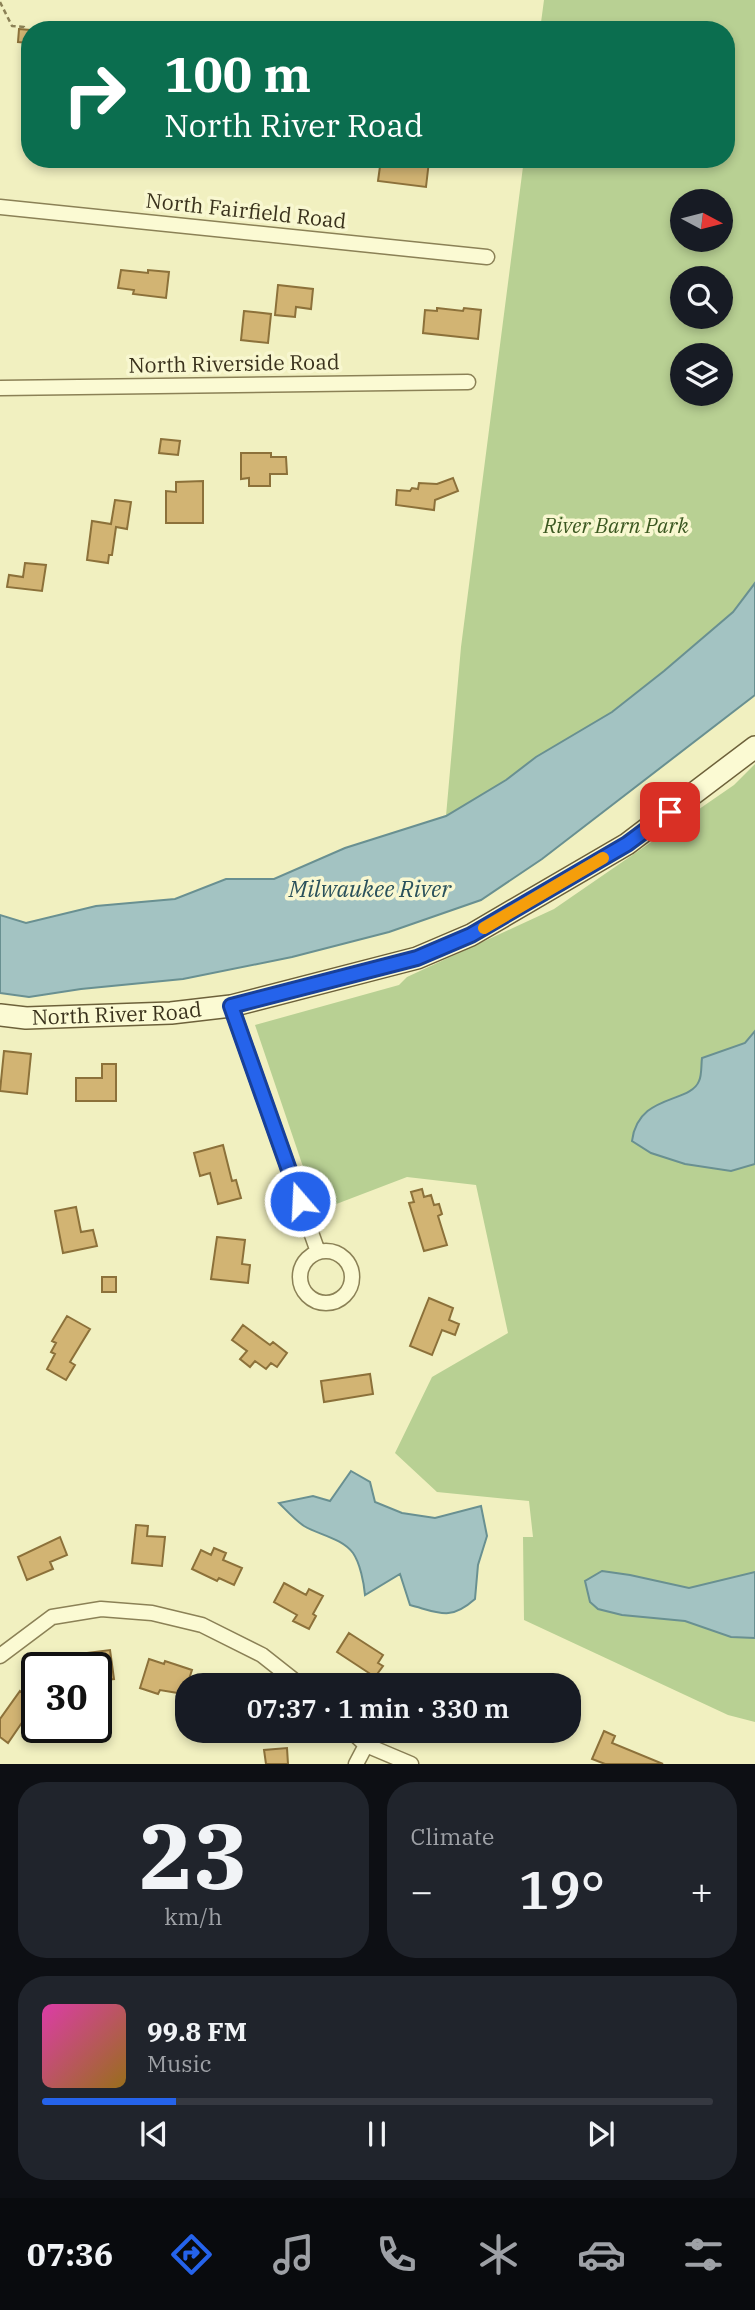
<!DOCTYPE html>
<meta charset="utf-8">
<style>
body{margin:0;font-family:"IBM Plex Serif",serif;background:#20242c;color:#f1f3f6;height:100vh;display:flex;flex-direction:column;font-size:26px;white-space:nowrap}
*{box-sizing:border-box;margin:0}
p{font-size:23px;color:#9ea1a6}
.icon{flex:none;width:38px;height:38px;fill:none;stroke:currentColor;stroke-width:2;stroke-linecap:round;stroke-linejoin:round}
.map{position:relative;height:1764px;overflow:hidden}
.details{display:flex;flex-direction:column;gap:18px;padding:18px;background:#0d0f14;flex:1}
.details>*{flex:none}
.hud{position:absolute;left:21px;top:21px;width:714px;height:147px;border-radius:28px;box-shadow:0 4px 10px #0003;background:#0b6e4f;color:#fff;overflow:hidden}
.needle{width:46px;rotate:97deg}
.tools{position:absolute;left:670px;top:189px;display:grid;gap:14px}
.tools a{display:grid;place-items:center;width:63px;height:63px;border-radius:50%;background:#171b24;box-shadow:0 4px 10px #0003;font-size:35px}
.speed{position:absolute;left:21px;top:1652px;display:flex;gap:14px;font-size:35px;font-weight:700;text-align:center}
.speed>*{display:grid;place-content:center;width:91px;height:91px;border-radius:50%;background:#171b24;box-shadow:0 4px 10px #0003;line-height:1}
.speed .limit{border:4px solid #111;border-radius:10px;background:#fff;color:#111}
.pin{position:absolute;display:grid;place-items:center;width:60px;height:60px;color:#fff;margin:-30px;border-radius:14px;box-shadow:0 4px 10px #0006}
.me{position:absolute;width:77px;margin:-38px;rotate:341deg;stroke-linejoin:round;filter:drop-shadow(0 0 5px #0008)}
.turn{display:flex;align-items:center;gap:24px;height:147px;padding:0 28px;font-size:32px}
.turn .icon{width:91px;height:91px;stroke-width:2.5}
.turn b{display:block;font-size:49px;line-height:60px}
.big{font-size:52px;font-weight:600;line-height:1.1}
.details .tile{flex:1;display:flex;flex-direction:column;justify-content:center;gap:10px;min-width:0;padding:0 24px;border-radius:28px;background:#20242c}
.details .dial{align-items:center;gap:0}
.dial b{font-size:91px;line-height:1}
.song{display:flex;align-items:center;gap:21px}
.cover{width:84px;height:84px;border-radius:10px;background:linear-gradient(135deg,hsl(320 70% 55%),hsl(40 70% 35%))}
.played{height:7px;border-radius:4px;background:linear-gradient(90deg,#2563eb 20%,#363941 20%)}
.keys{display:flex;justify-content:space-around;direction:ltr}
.heat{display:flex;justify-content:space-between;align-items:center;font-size:38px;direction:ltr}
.details .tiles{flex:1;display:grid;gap:18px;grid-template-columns:1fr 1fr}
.tile:last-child{grid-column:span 2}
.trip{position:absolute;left:175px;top:1673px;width:406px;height:70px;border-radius:28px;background:#171b24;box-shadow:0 4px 10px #0003;font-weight:600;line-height:70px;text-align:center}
.tabs{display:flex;height:112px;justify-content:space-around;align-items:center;background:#090b0e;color:#9ea1a6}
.tabs .icon{width:49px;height:49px}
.tabs .on{color:#2563eb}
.tabs b{font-size:32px;color:#f1f3f6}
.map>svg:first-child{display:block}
.green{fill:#b8d093;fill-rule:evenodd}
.water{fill:#a3c3c2;stroke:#699091;stroke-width:2}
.building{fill:#d2b473;stroke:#8c713a;stroke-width:2}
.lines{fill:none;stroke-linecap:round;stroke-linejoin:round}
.street-casing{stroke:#8b8156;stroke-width:17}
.secondary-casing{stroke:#6d613a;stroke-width:24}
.path{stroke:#8b8156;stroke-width:2.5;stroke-dasharray:5 3.5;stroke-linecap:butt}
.street{stroke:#fbfad3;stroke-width:14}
.secondary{stroke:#fbfad3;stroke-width:21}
.route-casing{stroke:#184099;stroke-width:18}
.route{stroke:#2563eb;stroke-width:12}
.slow{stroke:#f59e0b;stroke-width:12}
.labels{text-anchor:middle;stroke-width:7;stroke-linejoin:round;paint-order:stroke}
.street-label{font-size:21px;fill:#3a321c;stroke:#f8f7d0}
.park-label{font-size:21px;font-style:italic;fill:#3b5821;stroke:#f8f7d0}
.water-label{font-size:23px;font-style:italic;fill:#2a515b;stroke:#f8f7d0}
</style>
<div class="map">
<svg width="755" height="1764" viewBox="0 0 755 1764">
<rect width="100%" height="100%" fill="#f1f0c0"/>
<path class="green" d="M544 0H755V583L733 612 664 671 612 712 536 757 506 780 446 816 461 647 524 159H726V30H540ZM682 201H721V240H682ZM682 278H721V317H682ZM682 355H721V394H682Z
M755 764V1722L728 1715 524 1620 523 1537H533L529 1501 437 1492 395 1453 432 1377 508 1333 476 1185 407 1177 318 1211 255 1025 399 985 407 977 554 909 734 785Z"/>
<path class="water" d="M755 583V695L542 859 481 900 389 932 292 957 183 979 81 989 29 997 0 993V915L26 923 96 906 175 899 226 879H274L345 848 446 816 506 780 536 757 612 712 664 671 733 612Z
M755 1031V1164L731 1171 685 1164 651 1153 632 1141C638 1093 690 1104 699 1081 702 1075 701 1065 702 1058L745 1043Z
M351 1471 370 1482 375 1502 402 1513 435 1518 481 1506 487 1536 478 1565 475 1599C450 1621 440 1613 410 1605L400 1574 365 1595C364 1583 360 1563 353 1553 342 1538 319 1535 304 1526 295 1520 287 1511 279 1503L313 1496 330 1501Z
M602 1571 630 1575 689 1588 755 1572V1638L731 1637 685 1621 622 1615 598 1609 590 1602 585 1581Z"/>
<path class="building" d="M19 29 30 30V43L18 42Z
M381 159 429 161 426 187 378 181Z
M121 270 148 273V270L169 272 166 298 133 294 134 290 118 288Z
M278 285 313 289 311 309 296 307 295 317 275 315Z
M437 308 463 311 464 308 481 310 478 339 423 333 425 310 437 311Z
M244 311 271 314 268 343 241 340Z
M161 439 180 441 178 455 159 453Z
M241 453H271V457H286L287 474H270V486H249V478L241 479Z
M453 478 458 491 435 500 434 510 396 505 397 490 410 491 412 488 418 489 419 483 437 484Z
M203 481V523H166V491L176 492V482Z
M115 500 131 502 127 529 116 527 112 555H109L108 563 87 560 92 521 111 524Z
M25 563 46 565 42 591 7 587 9 575 23 577Z
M4 1051 31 1054 27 1094 0 1091Z
M102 1064H116V1101H76V1078H102Z
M223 1145 232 1181 236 1180 241 1198 218 1204 210 1173 200 1176 194 1153Z
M422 1189 424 1197 431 1195 434 1205 439 1204 442 1214 438 1216 447 1245 424 1251 409 1203 414 1202 411 1192Z
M76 1207 81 1232 93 1230 97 1246 63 1253 55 1211Z
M217 1237 245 1240 242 1264 250 1265 248 1283 211 1279Z
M102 1277H116V1292H102Z
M429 1298 453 1308 449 1320 459 1324 455 1335 442 1330 432 1355 410 1346Z
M67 1316 90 1329 70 1362 75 1365 66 1380 47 1369 55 1354 51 1352 56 1343 52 1341Z
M243 1325 270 1345 273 1342 287 1353 277 1367 271 1363 266 1369 255 1361 250 1367 240 1359 247 1351 232 1340Z
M370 1374 373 1394 324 1402 321 1381Z
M136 1525 148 1526 147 1536 165 1537 162 1566 132 1563Z
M60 1537 67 1555 50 1562 53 1569 27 1580 18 1557Z
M214 1548 226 1553 223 1560 242 1568 234 1585 219 1578 217 1581 192 1569 201 1550 211 1555Z
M284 1583 306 1595 309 1589 323 1596 313 1614 316 1616 309 1629 293 1621 297 1615 274 1602Z
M349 1633 383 1655 378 1663 383 1666 375 1677 337 1652Z
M110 1650 114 1679 96 1681V1668H88L86 1653Z
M149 1659 164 1664 165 1661 192 1670 184 1694 160 1690 158 1694 140 1688Z
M20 1691 36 1702 8 1743 0 1737V1719Z
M604 1731 615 1736 612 1743 663 1764H605L592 1759Z
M287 1748 288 1764H266L264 1750Z"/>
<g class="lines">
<defs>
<path id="street" d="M0 207 487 257
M0 388 468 382
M231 1006 318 1252
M300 1277a26 26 0 1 1 52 0a26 26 0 1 1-52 0Z
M0 1656 52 1617 101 1609 152 1613 202 1625 262 1655 300 1685
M351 1731 366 1745 411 1764
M356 1764 366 1745"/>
<g id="secondary">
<path id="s1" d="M0 1015 26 1018 171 1013 231 1006 417 958 471 935 627 844 755 747"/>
</g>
</defs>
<use href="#street" class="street-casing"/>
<use href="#secondary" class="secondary-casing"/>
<path class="path" d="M0 2 12 26 24 27V29"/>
<use href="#street" class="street"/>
<use href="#secondary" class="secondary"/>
</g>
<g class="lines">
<defs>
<path id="route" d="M300 1201 231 1006 417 958 471 935 627 844 670 812"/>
</defs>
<use href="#route" class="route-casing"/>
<use href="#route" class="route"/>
<path class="slow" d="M484 928 603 858"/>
</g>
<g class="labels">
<g class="street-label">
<text transform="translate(246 211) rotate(6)" y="7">North Fairfield Road</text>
<text transform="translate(234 364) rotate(-1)" y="7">North Riverside Road</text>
<text dy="7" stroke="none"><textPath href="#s1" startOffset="117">North River Road</textPath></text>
</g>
<g class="park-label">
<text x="616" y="533">River Barn Park</text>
</g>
<g class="water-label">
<text x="370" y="897">Milwaukee River</text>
</g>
</g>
</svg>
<div class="tools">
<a><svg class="needle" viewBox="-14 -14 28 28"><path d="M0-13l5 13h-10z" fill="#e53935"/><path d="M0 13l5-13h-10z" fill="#9ea1a6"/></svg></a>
<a><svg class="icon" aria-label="search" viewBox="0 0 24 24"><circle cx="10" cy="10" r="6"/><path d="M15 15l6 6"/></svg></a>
<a><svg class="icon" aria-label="layers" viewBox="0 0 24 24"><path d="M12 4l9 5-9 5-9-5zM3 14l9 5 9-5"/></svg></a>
</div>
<div class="speed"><div class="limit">30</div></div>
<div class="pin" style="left:670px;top:812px;background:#d93025"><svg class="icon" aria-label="arrive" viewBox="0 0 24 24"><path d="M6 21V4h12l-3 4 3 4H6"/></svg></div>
<svg class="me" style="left:300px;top:1201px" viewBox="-20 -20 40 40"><circle r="17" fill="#2563eb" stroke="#fff" stroke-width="3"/><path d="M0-11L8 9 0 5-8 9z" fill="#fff"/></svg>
<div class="trip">07:37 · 1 min · 330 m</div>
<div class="hud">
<div class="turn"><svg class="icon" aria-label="right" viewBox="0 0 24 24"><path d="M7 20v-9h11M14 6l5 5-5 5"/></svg><div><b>100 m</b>North River Road</div></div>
</div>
</div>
<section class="details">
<div class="tiles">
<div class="tile dial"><b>23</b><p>km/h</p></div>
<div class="tile"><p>Climate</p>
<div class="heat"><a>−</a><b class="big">19°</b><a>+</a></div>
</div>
<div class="tile">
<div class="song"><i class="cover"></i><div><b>99.8 FM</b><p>Music</p></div></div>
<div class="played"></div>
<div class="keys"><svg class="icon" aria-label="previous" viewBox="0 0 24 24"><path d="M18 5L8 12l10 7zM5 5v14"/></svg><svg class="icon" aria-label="pause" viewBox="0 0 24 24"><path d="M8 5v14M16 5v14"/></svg><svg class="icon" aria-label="next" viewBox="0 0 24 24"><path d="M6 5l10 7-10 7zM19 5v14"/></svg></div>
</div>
</div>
</section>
<nav class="tabs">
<b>07:36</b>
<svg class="icon on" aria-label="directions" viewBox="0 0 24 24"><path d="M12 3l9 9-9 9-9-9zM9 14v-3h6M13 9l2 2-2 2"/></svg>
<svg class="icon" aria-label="music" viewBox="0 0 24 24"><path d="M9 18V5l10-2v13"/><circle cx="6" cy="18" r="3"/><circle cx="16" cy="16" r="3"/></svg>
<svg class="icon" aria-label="phone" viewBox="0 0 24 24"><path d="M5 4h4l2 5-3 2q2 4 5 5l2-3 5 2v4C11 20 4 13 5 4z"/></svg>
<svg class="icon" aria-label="climate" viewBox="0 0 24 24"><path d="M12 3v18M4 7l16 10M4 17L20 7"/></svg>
<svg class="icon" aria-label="car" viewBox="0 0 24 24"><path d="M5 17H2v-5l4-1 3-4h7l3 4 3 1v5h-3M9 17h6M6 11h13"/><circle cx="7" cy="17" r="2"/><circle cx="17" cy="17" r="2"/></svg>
<svg class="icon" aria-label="filters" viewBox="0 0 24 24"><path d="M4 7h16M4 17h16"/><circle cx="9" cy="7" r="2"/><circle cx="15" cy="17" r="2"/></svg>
</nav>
